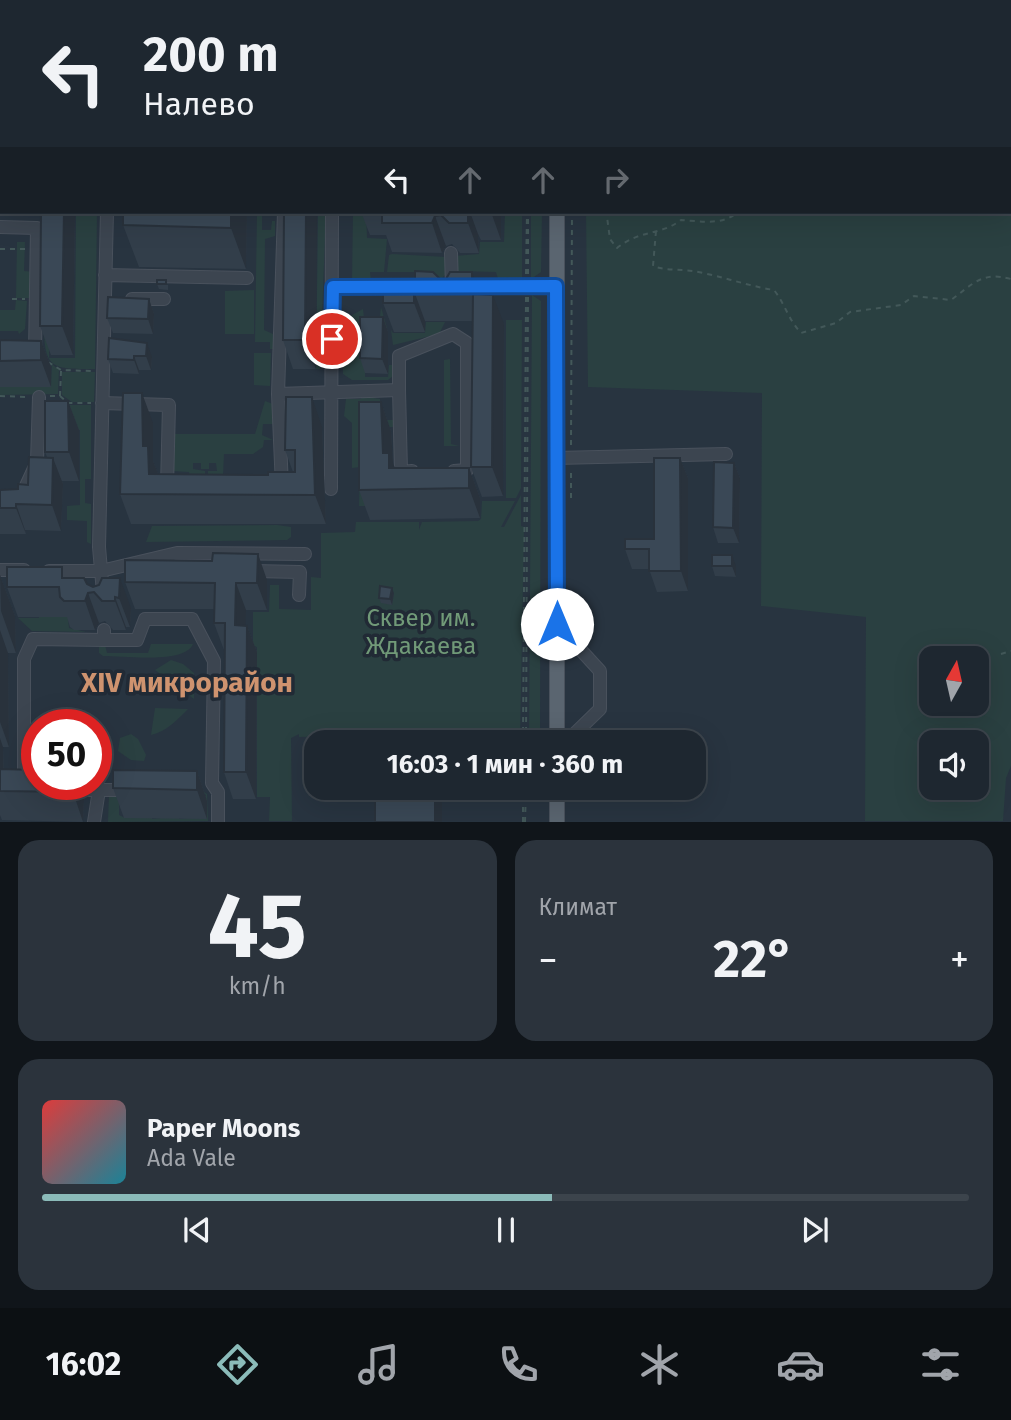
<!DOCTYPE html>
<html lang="ru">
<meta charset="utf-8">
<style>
body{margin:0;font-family:"Fira Sans",sans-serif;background:#2b333c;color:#f1f3f6;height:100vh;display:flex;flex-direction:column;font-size:26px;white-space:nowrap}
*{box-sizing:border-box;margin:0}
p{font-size:23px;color:#a1a5ab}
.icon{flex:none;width:38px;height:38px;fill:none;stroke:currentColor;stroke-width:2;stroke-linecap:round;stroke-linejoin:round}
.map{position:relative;height:822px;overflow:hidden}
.panel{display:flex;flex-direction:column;gap:18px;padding:18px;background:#10151a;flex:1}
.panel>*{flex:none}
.top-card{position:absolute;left:0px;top:0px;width:1012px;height:214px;box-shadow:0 7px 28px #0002,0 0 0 2px #3c444c;background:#1e2730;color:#f1f3f6;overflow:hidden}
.needle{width:46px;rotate:8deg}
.fabs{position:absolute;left:919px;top:646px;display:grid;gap:14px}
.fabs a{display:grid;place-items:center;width:70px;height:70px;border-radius:14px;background:#1e2730;box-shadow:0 7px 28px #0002,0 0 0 2px #3c444c;font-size:35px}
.speed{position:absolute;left:21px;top:709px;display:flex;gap:14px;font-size:35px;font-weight:700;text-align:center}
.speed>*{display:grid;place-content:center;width:91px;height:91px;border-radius:50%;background:#1e2730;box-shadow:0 7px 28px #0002,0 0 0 2px #3c444c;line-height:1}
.speed .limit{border:10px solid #d22;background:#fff;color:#111}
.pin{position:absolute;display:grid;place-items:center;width:60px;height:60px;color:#fff;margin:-30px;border:4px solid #fff;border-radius:50%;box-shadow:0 2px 7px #0007}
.me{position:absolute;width:77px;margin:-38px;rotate:0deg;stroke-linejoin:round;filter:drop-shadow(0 0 5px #0008)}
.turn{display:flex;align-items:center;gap:24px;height:147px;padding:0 28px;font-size:32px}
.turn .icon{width:91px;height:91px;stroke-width:2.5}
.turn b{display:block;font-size:49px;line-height:60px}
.lanes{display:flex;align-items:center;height:66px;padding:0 28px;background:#0003;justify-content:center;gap:35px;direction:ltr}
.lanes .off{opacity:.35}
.big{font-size:52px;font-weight:700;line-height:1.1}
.panel .widget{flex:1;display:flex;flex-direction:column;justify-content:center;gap:10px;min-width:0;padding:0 24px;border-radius:21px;background:#2b333c}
.panel .dial{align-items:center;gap:0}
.dial b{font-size:91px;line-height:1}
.song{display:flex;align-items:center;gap:21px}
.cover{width:84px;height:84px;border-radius:10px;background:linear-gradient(135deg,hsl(0 70% 55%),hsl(190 70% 35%))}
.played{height:7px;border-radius:4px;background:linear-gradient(90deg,#8bbbb9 55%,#3c444c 55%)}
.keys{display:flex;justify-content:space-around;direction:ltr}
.heat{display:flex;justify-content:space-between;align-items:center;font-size:38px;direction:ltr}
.panel .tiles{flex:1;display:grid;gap:18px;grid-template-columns:1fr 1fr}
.widget:last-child{grid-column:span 2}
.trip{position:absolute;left:304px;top:730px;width:402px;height:70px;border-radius:21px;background:#1e2730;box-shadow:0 7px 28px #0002,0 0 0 2px #3c444c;font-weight:700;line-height:70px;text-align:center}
.tabs{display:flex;height:112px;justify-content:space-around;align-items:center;background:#0c1013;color:#a1a5ab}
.tabs .icon{width:49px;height:49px}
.tabs .selected{color:#8bbbb9}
.tabs b{font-size:32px;color:#f1f3f6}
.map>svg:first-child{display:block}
.green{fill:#2a4041;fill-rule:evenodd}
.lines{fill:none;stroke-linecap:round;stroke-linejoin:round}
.stream{stroke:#1b2b3e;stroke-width:3.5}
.minor-casing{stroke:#49515c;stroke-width:14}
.major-casing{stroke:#49515c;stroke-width:16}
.path{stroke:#435859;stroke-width:2;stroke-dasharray:5 5;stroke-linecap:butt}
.minor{stroke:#3c4550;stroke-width:12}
.major{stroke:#5a6570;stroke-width:14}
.wall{fill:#323e4a}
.shaded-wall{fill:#29323c}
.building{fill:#3a4856;stroke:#29323c;stroke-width:2}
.route-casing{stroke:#114b97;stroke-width:18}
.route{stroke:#1a73e8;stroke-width:12}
.labels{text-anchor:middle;stroke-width:7;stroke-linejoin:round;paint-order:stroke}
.park-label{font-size:24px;fill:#719a78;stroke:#212a35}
.quarter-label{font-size:28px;font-weight:bold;fill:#cf936f;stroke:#212a35}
</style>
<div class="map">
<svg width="1011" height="822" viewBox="0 0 1011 822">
<rect width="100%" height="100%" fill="#283440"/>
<path class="green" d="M590 0H1011V766L1006 778 1003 821H865L866 617 761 606 762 393 588 387 586 212H1010V2ZM931 658H976V704H931ZM931 742H976V788H931Z
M50 212H97L95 369C53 369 44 370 44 325L49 324V358H75L76 213Z
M257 212H262V230H271L272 221H275V236L265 239 264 330 273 334V349H270V342H255Z
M318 212H326L320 369H316Z
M353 212H366L367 238 387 239 384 272H370L371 281H352Z
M505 212H522V282H499L496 272 459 271 457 277 454 256 479 254 480 242H504Z
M531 212H542L541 272 531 279Z
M17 242H25L24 271 34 272 33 298H16Z
M392 254 446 257 445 275 438 282 418 272H387L389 255Z
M254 290V334H225V291Z
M532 295 541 301 540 742H529Z
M16 300 27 301 25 329 19 334 18 331H0V310H15Z
M381 307 387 328H365V377H388L389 365H392L393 376 388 380H352L343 374V320L363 309 364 318 380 317Z
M506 320H522L521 488 516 498H506Z
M426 322H445L439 334 393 345 391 330 393 333H425Z
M254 353H271L270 386 254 385Z
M450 359 451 444 459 446H444V360Z
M52 364 59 370 58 394 0 395V387H14V384L51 387Z
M62 372H95L94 402H72L62 395Z
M362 396 380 399 381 420H395L397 444H394L393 427H369L365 506H359L360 467 352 468V423L344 416 346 399H361Z
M265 401 273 404 275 424H263L262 435 273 440H264L263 447 253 454H224L223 476H208V471H217L216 463H209V469H201V463H193V469L205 471V476L190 483 189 472 173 471 172 434H255Z
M61 405H91V479H85V503L91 504V544L87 542V521L67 520V506L80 505V430H62Z
M521 495V526L524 527 520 742H499L498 734 299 737V734L291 738 292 821H269L270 797H257V647L253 646V612H269L270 585H279V609L311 610V577L321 578V533L355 532 356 522H419V530L422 522 478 521 481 519 482 501H515L501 527H504Z
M277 525 291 527V537L287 540 146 542 152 526Z
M39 615 68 617 69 628 86 632 32 631 18 618H39Z
M151 644H193C185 664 125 656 103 656L99 653V645H105L107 653H148Z
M171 660 183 664 194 673V699L155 670Z
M155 708 188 709C176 721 167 731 151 735Z
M131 734 138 739 146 755 144 761 131 760 118 751 120 738Z
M201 790 207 794 208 821 108 822 109 796 119 795V815L125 818 152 816V819L179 816V819L206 816V795Z"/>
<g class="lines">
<path class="stream" d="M1010 177H1011"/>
<defs>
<path id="minor" d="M42 0 104 1
M334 2V0
M0 58H2
M0 227 37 228 35 353H0
M451 253 452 287
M105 275 247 278
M463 286H556
M333 287 399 286
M132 299H164
M453 334 467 343V470L454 471
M399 390V356L453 334
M278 394 284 212
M102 403 169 405 167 487H171
M556 458 726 454
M282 487 278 394 399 390 401 472 412 471
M331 489 332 212
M0 500 20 499 37 462 39 397
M0 570H24
M49 571H101L177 553 305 554
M249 571 300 572 299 595
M103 593 99 547 107 212
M557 624 600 671V709L566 742
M104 640H137L145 619H192L214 661 212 783 218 792V822
M0 790H24V659L33 639 104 640V630
M66 790H128
M94 822 99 790"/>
<path id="major" d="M558 0V2
M557 212V742
M557 822V788"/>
</defs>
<use href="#minor" class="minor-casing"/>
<use href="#major" class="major-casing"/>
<path class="path" d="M526 0V2
M897 0V2
M912 0 919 2
M529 2V0
M574 2V0
M873 2 875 0
M1010 20H1011
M0 42H2
M0 85 2 84
M612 212 607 217 610 239 617 248C641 229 660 236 681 220 699 221 724 226 737 212
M656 231 653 266C670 272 685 268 703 273 727 278 749 286 774 290 785 304 788 319 801 333L836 323 850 312 901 305 914 296 951 300C973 284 982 271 1011 279
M0 249H26
M526 274 527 212
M528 274V213
M12 299H25
M48 362 61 370 92 371
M0 396 27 397
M50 396H60L68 403H91
M60 396 61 371
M571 445 572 212
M571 498V468
M1001 654 1011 651
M523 742 526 297
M526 742 528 297
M523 822V788
M525 822 526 788"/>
<use href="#minor" class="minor"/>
<use href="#major" class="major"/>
</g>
<path class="wall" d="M0 0H78L79 2H2V26H0Z
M161 0H296L297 2H162Z
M383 0H502L503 2H384Z
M0 153H2V207H0Z
M123 212H247L246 269 139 267 123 225Z
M284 212 316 369H293L283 340Z
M361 212H501V240H481L478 234 479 253H460L452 244 446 246 442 253 392 252 386 235H370Z
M75 215 73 355H51L40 326Z
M441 280 480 294 504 324 503 496 482 497 471 467 473 321H425V332H394L383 303 415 283Z
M157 284 168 285V290L159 289Z
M149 299 154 314 153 334 113 333 107 318Z
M383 317 388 332V374L365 373 360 358Z
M109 338 152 357 151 370H139V374L113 373 108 359Z
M0 340 41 341 51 367V387H0Z
M68 401 79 430V481H62L63 484 61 531 25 530 26 534H0V490L18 489 28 485 47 457 45 452Z
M381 402 391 431 393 463 395 468H469L480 498V518L370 520 359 490Z
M153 423V461L158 474 268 475 293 472 285 450 322 427 326 524H131L120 494Z
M680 458 688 478V591L657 592 649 569H632L625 549 654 539Z
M734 463 740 478 739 543H718L713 527Z
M712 566H736V577L715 576Z
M0 575 15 616 16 653H8L9 747H3L4 769 37 784H78L84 799 83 822 2 820 0 815Z
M66 578 93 587 99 585 102 578 131 608 130 627H126V630H113L105 621 99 623 95 630H74L70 627 67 617H18L7 587Z
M267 580V610H246L245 626H247L257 652 256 799H233L224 772V650L214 623V609H135L125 582Z
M394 593 392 605 381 603 379 598Z
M197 771 207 801V819L124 818 113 788Z"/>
<path class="shaded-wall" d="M64 212H74L75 215 73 355 62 326Z
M231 212H247L246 269 231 228Z
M306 212H317L316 369 305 340Z
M468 212H470L478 234 479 253 468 223Z
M491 212H501V240Z
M435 216 446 246 442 253 432 223Z
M472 272 483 301V321L472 292Z
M414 291 425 321V332L414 303Z
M493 295 504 324 503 496 492 467Z
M149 299 154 314 153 334 148 319Z
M383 317 388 332V374L382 359Z
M41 341 51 367V387L41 360Z
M147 343 152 357 151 370 146 356Z
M134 356 139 370V374L134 360Z
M142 393 153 423V461L159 476 149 474 143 446Z
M312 397 322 427 326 524 315 495Z
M68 401 79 430V481L69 452Z
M381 402 391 431 393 463 400 483 397 490 383 453Z
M53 458 63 484 61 531 52 505Z
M680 458 688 478V591L681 571Z
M734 463 740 478 739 543 733 528Z
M469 468 480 498V518L469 488Z
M16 504 25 530 26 534 16 508Z
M258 554 267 580V610L257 583Z
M732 555 736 566V577L732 566Z
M0 575 15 616 16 653 1 611Z
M120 578 131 608 130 627 119 598Z
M236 583 246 610 245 652 235 625Z
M392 588 394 593 392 605 390 599Z
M88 593 99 623 95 630 85 601Z
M115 597 126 627V630L115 601Z
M247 626 257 652 256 799 246 772Z
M0 630 8 653 9 747 0 722Z
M0 738 3 747 4 781 0 771Z
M197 771 207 801V819L197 790Z
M73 784H78L84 799 83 822 73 792Z
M435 788H442V822H435Z"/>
<path class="building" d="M0 0H73V2H39V1Z
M125 0H143L125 2Z
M357 0H379V2H357Z
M454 0H494V2H457Z
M131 1H149V2H131Z
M0 153H2V178H0Z
M41 212H64L62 326H40Z
M123 212H231V228L123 225Z
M284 212H306L305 340H283Z
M382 212H468V223H449L441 215 435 216 432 223H382Z
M415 271 433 272 441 280 446 279 450 272H472V292L414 291V303H383V282L415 283Z
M157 280H166V284H157Z
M473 294 493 295 492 467H471Z
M108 297 149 299 148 319 107 318Z
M360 317H383L382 359 360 358Z
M109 338 147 343 146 356H134V360L108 359Z
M0 340 41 341V360L0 361Z
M123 393H142L143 446H148L149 474 268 475V472H295V450H285L286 397H312L315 495 120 494Z
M45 401H68L69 452H45Z
M359 402H381L383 453H389V468H469V488L359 490Z
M29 457 53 458 52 505 16 504V508H0V490L18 489V484L28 485Z
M654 458H680L681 571H649V549H625V539H654Z
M714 462 734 463 733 528 713 527Z
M213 553 258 554 257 583H236L235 625 247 626 246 772H224L225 623H214L215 583 125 582V560L212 561Z
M712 555H732V566H712Z
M7 567H62V578H84L87 584 93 587 99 585 102 578H120L119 598 115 597V601H102L94 592 88 593 85 601H64L60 597 59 587H7Z
M380 586 392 588 390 599 379 598Z
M435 736V742H375V737Z
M0 769 37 770V784H73V792L0 791Z
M113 770 197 771V790L113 788Z
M375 788H435V822H375Z"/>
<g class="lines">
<defs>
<path id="route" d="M332 339 333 287 556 286 557 624"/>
</defs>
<use href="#route" class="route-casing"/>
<use href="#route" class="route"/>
</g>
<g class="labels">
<g class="park-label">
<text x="421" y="626">Сквер им.<tspan x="421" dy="28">Ждакаева</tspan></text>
</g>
<g class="quarter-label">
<text x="187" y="692">XIV микрорайон</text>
</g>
</g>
</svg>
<div class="fabs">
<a><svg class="needle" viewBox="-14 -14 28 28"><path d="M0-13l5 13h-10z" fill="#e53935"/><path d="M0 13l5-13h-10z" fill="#a1a5ab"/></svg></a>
<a><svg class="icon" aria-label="sound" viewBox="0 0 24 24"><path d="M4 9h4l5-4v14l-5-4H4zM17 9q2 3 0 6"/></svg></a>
</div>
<div class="speed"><div class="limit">50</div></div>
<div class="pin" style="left:332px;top:339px;background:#d93025"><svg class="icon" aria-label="arrive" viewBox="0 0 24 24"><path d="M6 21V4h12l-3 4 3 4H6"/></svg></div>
<svg class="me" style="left:557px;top:624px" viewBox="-20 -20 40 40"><circle r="19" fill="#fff"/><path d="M0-13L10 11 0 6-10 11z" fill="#1a73e8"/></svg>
<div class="trip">16:03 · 1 мин · 360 m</div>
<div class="top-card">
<div class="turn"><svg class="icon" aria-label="left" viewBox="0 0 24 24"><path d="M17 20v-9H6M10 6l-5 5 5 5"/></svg><div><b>200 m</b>Налево</div></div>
<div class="lanes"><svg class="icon" aria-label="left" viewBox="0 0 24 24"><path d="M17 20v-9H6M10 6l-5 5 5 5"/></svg><svg class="icon off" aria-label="ahead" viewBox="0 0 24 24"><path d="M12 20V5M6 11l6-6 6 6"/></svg><svg class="icon off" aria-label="ahead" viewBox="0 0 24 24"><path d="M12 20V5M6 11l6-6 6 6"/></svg><svg class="icon off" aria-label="right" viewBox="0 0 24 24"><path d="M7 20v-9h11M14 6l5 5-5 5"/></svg></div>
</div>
</div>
<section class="panel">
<div class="tiles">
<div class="widget dial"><b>45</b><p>km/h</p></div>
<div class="widget"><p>Климат</p>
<div class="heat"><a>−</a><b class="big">22°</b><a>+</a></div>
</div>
<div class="widget">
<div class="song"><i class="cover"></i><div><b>Paper Moons</b><p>Ada Vale</p></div></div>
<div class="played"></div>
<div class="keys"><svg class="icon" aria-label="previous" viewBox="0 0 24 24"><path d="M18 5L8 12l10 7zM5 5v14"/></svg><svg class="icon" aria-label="pause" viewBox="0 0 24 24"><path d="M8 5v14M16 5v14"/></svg><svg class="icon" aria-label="next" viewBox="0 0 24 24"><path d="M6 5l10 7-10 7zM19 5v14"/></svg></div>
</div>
</div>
</section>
<nav class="tabs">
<b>16:02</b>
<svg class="icon selected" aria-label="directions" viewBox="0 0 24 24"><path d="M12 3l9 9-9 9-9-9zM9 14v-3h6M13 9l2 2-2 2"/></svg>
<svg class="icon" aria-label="music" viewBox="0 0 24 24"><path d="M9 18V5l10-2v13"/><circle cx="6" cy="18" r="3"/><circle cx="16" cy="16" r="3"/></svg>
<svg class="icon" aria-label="phone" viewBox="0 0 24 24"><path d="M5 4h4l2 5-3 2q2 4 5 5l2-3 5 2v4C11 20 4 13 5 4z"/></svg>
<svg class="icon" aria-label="climate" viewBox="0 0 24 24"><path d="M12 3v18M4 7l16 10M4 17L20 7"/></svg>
<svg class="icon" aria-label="car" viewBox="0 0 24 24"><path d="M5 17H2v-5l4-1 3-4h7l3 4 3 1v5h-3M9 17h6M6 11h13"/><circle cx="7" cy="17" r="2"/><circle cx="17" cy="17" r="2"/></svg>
<svg class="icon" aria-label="filters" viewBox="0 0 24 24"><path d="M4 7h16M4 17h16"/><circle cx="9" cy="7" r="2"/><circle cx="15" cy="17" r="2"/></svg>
</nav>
